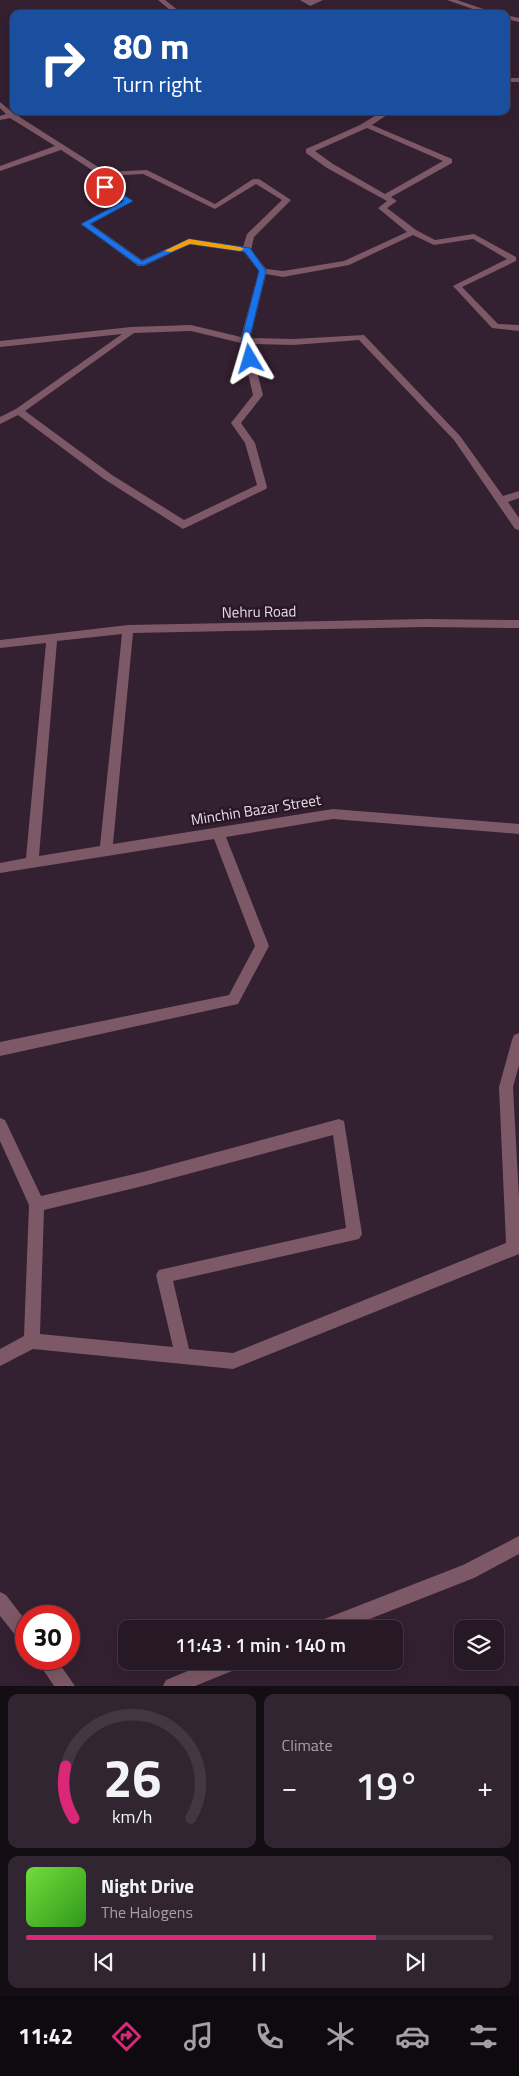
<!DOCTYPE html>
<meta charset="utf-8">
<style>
body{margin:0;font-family:"Titillium Web",sans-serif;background:#322532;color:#f1f3f6;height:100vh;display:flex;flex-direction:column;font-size:19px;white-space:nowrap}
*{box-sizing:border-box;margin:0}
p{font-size:16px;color:#a4a0a7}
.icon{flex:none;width:28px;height:28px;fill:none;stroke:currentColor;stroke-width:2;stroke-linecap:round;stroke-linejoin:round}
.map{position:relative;height:1686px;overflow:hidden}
.side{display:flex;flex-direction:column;gap:8px;padding:8px;background:#150d14;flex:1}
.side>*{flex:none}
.banner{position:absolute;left:10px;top:10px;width:500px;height:105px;border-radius:10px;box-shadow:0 5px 20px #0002,0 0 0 1px #423742;background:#1a4fa0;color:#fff;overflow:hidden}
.tools{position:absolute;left:454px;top:1620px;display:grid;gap:10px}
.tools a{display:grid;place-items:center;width:50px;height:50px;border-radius:10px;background:#261825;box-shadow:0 5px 20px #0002,0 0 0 1px #423742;font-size:25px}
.speed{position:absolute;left:15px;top:1605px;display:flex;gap:10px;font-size:25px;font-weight:700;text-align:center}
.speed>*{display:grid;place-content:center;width:65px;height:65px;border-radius:50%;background:#261825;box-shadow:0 5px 20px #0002,0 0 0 1px #423742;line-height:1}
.speed .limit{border:8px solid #d22;background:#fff;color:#111}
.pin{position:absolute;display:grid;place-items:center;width:42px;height:42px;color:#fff;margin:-21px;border:2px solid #fff;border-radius:50%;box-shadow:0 1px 5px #0007}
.me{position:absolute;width:55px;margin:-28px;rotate:353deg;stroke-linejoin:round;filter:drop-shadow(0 0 4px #0008)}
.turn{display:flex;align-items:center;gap:18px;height:105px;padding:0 20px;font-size:22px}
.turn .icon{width:65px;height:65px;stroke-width:2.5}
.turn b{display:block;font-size:35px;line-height:42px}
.big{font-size:38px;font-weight:600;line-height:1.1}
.side .tile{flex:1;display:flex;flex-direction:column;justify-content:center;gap:8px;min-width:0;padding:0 18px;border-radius:10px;background:#322532}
.side .dial{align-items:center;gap:0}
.dial svg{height:130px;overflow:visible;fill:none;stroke:#423742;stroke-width:7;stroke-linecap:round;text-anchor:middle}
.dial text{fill:#f1f3f6;stroke:none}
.song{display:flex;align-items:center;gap:15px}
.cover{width:60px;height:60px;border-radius:8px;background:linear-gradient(135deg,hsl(100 70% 55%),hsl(110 70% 35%))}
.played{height:5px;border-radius:2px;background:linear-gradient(90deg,#db2777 75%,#423742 75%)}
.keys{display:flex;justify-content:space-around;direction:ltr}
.heat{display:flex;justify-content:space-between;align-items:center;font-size:28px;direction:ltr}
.side .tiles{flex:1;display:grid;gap:8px;grid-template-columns:1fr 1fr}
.tile:last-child{grid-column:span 2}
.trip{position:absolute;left:118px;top:1620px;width:285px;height:50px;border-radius:10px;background:#261825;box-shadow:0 5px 20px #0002,0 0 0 1px #423742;font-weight:600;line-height:50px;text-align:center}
.tab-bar{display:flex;height:80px;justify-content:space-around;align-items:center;background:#0f0a0f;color:#a4a0a7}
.tab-bar .icon{width:35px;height:35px}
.tab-bar .selected{color:#db2777}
.tab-bar b{font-size:22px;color:#f1f3f6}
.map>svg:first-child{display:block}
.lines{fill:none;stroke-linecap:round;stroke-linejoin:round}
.minor{fill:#7d5866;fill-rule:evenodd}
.route{fill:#1a73e8;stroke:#114b97}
.slow{fill:#f59e0b}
.labels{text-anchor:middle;stroke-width:5;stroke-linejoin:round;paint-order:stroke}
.street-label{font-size:15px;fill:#e8dce7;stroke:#291727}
</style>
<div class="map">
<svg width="519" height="1686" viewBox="0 0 519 1686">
<rect width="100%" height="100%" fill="#332031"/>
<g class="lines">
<path class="minor" d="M158 0H165L183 14H175Z
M300 0H323L310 6Z
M447 0H457L498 14H487Z
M506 15 519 18V22L506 19Z
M506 78H519V82H506Z
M0 102 13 113 52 111 18 116 106 172 147 170 215 204 253 179H259L291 200 254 237 251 250 266 269 283 271 344 261 407 232 378 208 387 201 327 168 306 153V149L360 125 383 111H393L372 125 452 159V163L391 197 397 201 387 208 416 230 435 240 474 234 516 257V261L462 287 498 324 519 325V331L492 328 453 286 507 259 473 239 434 245 413 235 349 265 283 277 266 274 250 338 293 339 364 335 460 436 503 496 519 491V498L508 502 519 518V530L515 529 454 440 359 340 293 345 250 344 263 395 241 423 255 443 267 487 266 489 183 529 104 479 18 415 0 424V417L16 409 122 334 0 347V341L131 327 191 325 241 337 259 271 244 252 190 244 144 266H138L81 224 123 201 90 182V178L98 174 61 150 0 171V166L55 146 10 118 0 120V116L6 114 0 108ZM367 128 443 161 385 194 333 164 315 151ZM143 174 215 209 256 184 282 200 247 234 243 247 189 239 142 260 91 224 133 201 99 180 106 176ZM191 331 241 343 253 395 231 423 245 443 257 485 184 520 112 475 25 411 134 333Z
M425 619 519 620V628L425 627 133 633 113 844 333 809 519 824V834L333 819 226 837 269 946 238 1004 0 1056V1042L229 995 255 946 214 839 0 873V863L26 858 46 643 0 648V640L128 625ZM122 634 100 846 39 856 57 641Z
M519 1033V1065L513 1087 519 1198V1254L233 1369 33 1349 0 1366V1349L24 1336 29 1205 0 1141V1118L5 1120 41 1196 143 1172 339 1119 344 1121 362 1234 359 1239 173 1281 189 1349 233 1353 506 1243 499 1087 512 1040 514 1035ZM333 1135 346 1228 159 1270 156 1275 173 1347 40 1334 44 1210 143 1186Z
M519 1536V1554L474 1578 344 1629H311L314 1623 463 1565Z
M0 1592 6 1595 26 1621V1644L20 1641 0 1616Z
M36 1659H56L75 1686H54Z
M212 1661H245L242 1667 195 1686H163L166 1680Z"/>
</g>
<path class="route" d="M102 185H108L133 201 90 224 142 261 189 239 250 248 266 271 249 341 254 359 252 361 245 359 241 341 259 271 245 252 190 244 144 265H138L81 224 124 201 102 189Z"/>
<path class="slow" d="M189 239 240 247 244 249 240 251 190 244 171 252 164 251Z"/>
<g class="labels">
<g class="street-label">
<text transform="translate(259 612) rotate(-1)" y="5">Nehru Road</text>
<text transform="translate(256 810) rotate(-9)" y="5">Minchin Bazar Street</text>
</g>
</g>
</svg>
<div class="tools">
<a><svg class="icon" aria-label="layers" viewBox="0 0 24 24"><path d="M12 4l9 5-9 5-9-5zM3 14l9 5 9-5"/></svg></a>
</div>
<div class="speed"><div class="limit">30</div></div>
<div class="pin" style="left:105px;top:187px;background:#d93025"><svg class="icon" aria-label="arrive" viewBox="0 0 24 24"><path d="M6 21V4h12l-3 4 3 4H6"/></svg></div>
<svg class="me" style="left:250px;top:359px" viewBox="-20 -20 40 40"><path d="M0-17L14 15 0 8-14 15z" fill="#1a73e8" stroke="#fff" stroke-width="4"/></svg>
<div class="trip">11:43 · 1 min · 140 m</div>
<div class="banner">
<div class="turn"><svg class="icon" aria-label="right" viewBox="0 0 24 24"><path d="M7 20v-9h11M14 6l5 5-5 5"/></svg><div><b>80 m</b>Turn right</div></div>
</div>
</div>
<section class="side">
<div class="tiles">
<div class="tile dial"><svg viewBox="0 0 100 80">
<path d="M14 69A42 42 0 1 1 86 69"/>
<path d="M14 69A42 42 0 0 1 9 37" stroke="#db2777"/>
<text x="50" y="56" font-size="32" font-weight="700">26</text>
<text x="50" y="72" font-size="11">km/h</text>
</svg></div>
<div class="tile"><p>Climate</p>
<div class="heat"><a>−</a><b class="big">19°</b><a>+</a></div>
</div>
<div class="tile">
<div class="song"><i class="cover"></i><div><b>Night Drive</b><p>The Halogens</p></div></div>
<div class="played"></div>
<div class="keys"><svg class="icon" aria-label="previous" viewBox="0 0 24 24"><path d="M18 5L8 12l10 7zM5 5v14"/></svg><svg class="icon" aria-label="pause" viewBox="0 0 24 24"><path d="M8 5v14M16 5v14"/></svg><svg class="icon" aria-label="next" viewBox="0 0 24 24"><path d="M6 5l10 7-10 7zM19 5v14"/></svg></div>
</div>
</div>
</section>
<nav class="tab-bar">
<b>11:42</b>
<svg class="icon selected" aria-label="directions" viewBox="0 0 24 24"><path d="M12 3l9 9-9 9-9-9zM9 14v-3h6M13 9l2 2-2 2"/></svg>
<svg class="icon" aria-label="music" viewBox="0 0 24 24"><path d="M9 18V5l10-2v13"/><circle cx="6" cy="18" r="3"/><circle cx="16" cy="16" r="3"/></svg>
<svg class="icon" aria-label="phone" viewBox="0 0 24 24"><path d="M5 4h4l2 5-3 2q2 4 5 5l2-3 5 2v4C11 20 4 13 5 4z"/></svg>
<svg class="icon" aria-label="climate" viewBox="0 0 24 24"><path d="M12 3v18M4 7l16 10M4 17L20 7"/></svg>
<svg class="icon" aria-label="car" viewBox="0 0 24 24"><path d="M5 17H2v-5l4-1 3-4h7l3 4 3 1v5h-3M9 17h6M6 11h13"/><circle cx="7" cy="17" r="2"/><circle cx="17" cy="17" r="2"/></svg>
<svg class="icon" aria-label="filters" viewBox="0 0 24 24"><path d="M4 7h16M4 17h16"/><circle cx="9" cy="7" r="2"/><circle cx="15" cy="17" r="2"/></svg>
</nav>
